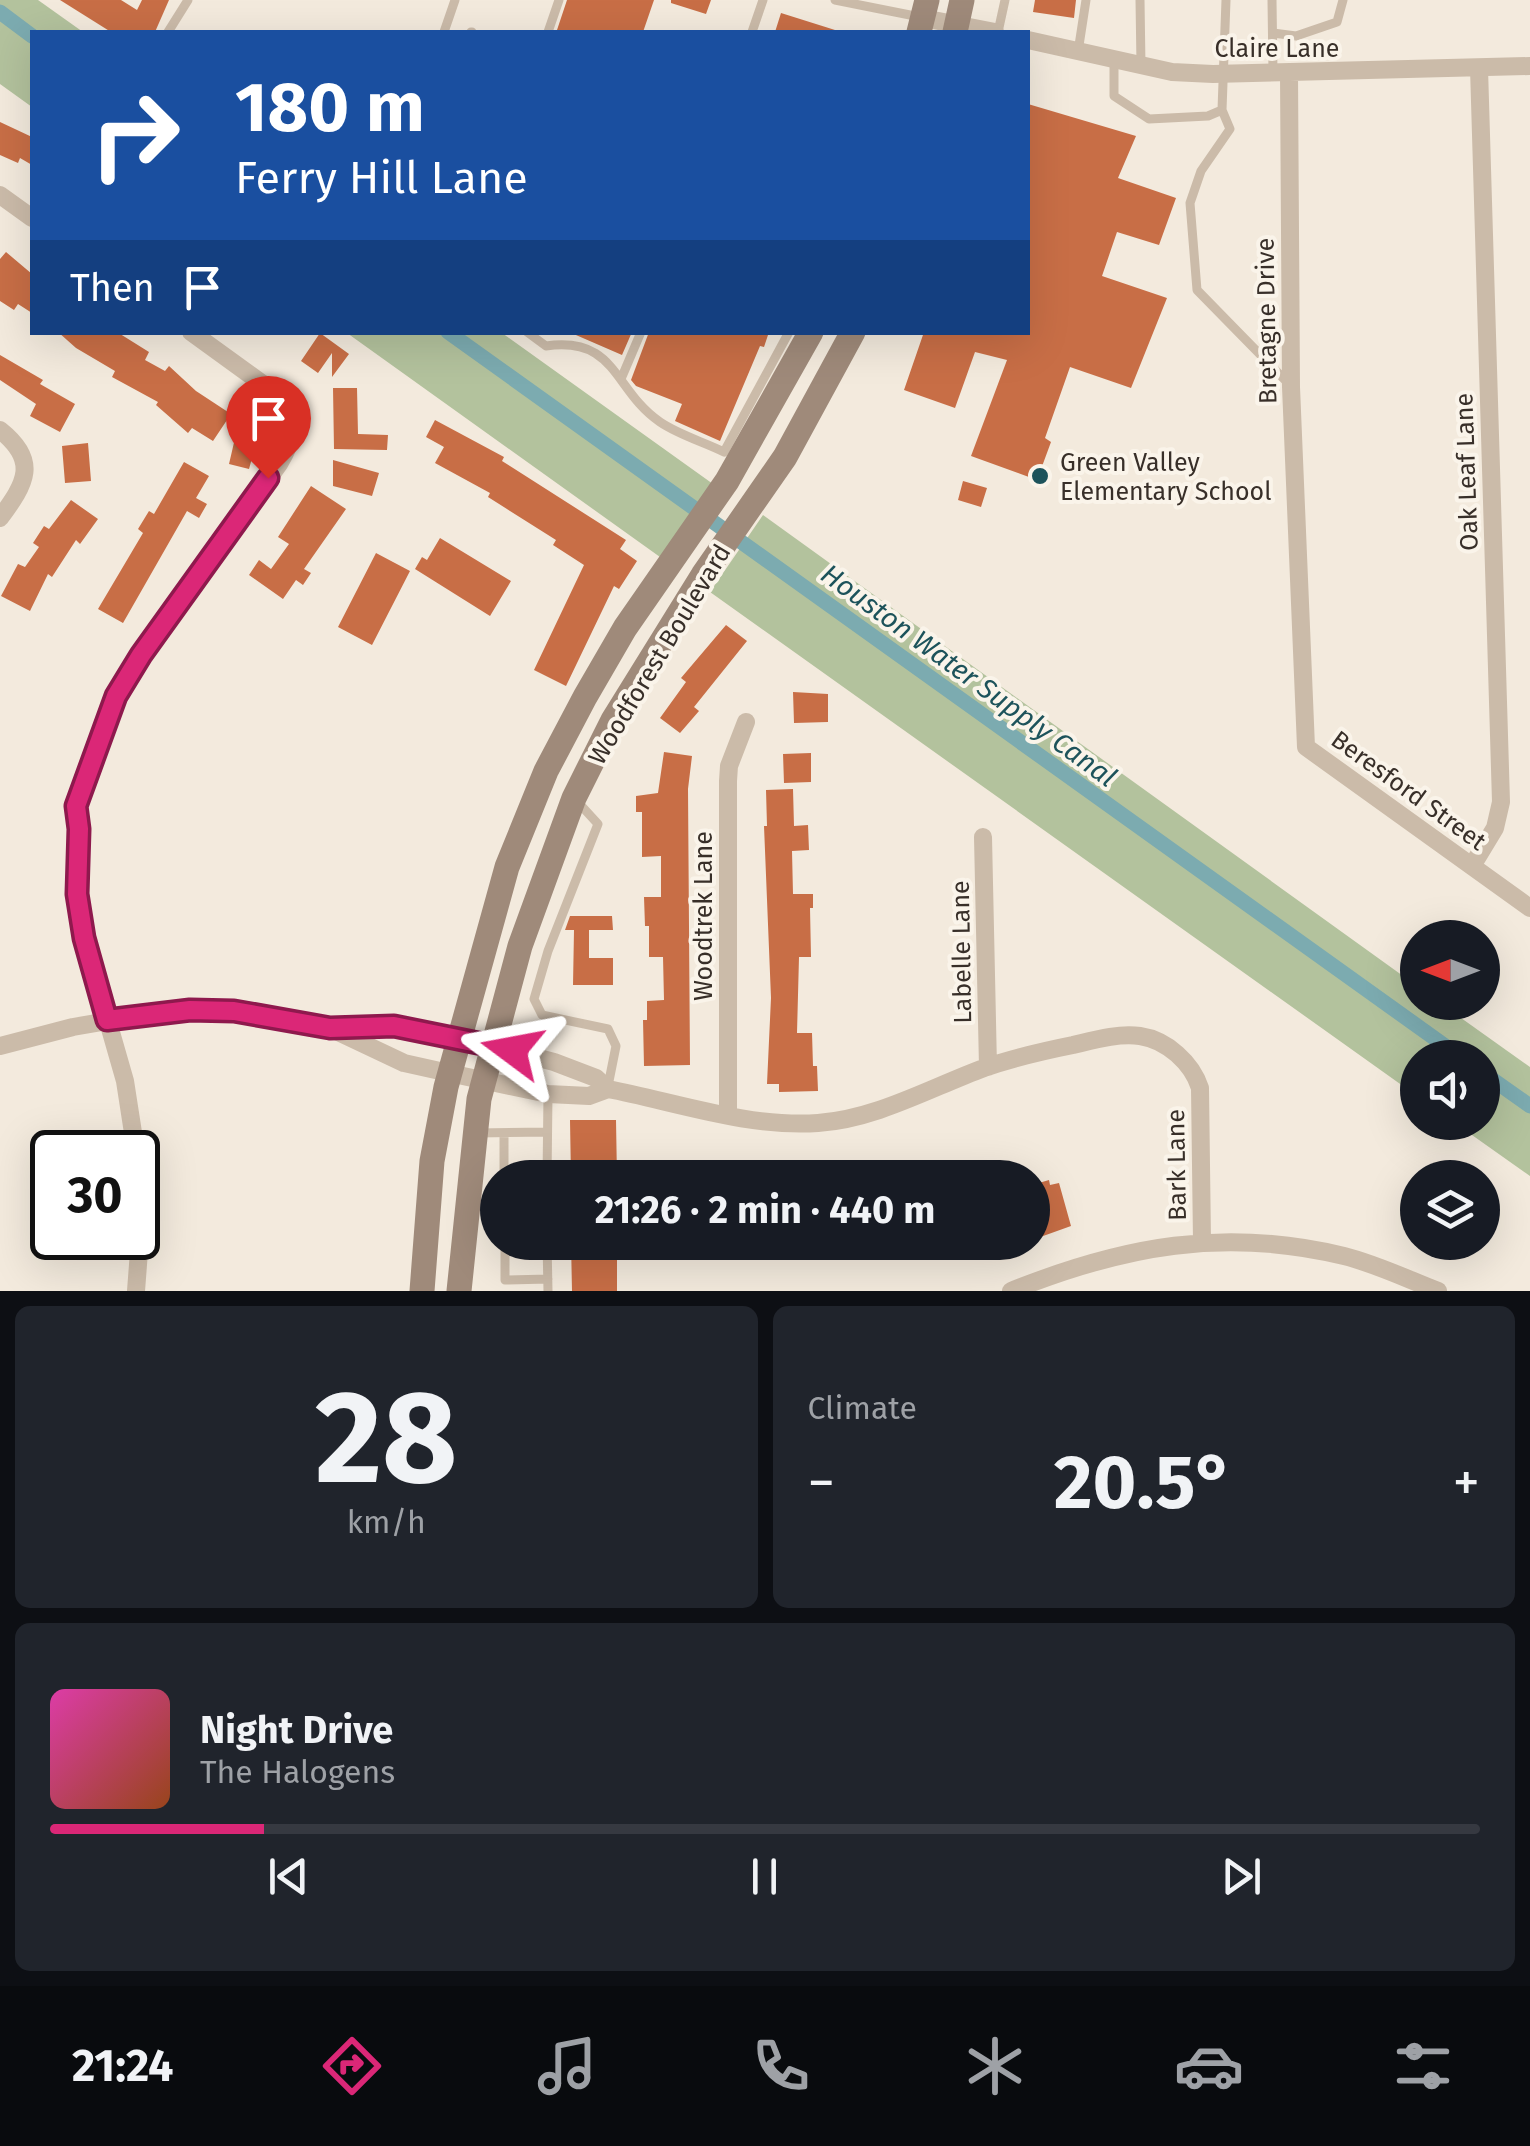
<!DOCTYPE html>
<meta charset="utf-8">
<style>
body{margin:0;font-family:"Fira Sans",sans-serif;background:#20242c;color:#f1f3f6;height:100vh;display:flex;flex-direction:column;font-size:38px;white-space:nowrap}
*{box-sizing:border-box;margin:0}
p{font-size:32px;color:#9ea1a6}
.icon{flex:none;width:55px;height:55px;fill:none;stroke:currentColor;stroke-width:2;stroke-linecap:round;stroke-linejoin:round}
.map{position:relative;height:1291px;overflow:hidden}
.sheet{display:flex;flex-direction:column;gap:15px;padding:15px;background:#0d0f14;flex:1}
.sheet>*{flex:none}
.top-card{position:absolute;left:30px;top:30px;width:1000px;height:305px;border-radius:0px;box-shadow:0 10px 40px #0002;background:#1a4fa0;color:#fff;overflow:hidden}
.needle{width:65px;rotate:270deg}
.fabs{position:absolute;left:1400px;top:920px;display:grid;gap:20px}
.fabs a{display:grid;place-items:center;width:100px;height:100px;border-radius:50%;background:#171b24;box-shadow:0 10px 40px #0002;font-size:50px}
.speed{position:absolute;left:30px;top:1130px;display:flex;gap:20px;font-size:50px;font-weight:700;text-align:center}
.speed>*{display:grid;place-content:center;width:130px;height:130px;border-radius:50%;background:#171b24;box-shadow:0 10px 40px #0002;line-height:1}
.speed .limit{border:5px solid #111;border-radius:15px;background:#fff;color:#111}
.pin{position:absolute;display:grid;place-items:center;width:85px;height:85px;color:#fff;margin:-102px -42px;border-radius:50% 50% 50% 0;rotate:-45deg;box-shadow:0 0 10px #0007}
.pin .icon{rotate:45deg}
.me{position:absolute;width:110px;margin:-55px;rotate:283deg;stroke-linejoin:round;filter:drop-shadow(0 0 8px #0008)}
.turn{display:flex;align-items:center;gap:35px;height:210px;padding:0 40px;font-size:45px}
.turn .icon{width:130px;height:130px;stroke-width:2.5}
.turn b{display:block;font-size:70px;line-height:85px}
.then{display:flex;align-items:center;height:95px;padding:0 40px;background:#0003;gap:20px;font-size:38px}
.big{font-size:75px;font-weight:700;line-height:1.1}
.sheet .card{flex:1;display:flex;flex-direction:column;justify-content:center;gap:15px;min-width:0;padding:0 35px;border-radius:15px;background:#20242c}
.sheet .dial{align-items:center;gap:0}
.dial b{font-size:130px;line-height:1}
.song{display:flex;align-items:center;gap:30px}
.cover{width:120px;height:120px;border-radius:15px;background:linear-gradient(135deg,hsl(320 70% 55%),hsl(20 70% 35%))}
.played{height:10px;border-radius:5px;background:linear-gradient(90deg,#db2777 15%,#363941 15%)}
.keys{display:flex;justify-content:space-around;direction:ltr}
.heat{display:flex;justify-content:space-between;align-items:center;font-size:55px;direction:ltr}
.sheet .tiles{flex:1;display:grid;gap:15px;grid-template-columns:1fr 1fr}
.card:last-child{grid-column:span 2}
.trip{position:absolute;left:480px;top:1160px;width:570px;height:100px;border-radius:50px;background:#171b24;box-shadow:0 10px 40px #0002;font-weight:700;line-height:100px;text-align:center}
.dock{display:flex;height:160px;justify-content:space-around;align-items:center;background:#090b0e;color:#9ea1a6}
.dock .icon{width:70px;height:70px}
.dock .current{color:#db2777}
.dock b{font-size:45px;color:#f1f3f6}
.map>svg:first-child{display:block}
.green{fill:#b3c29d}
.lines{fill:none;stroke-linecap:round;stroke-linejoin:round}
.canal{stroke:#7cabb0;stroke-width:15}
.building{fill:#c86e46}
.lane{stroke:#cbbba9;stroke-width:9}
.street{stroke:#cbbba9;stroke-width:18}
.secondary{stroke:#9f8a7a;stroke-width:25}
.route-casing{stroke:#8e194d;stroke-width:25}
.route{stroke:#db2777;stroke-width:18}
.poi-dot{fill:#1d535b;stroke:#faf4ea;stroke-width:4}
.labels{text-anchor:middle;stroke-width:8;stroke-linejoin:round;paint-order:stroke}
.street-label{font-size:25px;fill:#382f29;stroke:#faf4ea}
.poi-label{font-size:25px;fill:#382f29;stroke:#faf4ea;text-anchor:start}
.water-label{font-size:28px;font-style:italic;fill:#1d535b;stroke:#faf4ea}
</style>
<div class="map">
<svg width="1530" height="1291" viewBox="0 0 1530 1291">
<rect width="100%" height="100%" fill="#f3eadd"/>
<path class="green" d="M0 0H38L83 32H32V107L0 84Z
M347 333H502L713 484 660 557Z
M763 515 1417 986 1418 1002 1440 1003 1530 1067V1176L1455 1123 1482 1122V1058H1418L1417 1096 710 592Z"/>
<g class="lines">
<path class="canal" d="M0 12 32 36
M448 332 1462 1058
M1482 1072 1530 1106"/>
</g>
<path class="building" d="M60 0H121L137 10 142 0H169L155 32H111Z
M567 0H654L643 32H563L557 30Z
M671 0H711L706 14 671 3Z
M1035 0H1076L1074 18 1033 12Z
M781 13 835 30V32H775Z
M1028 104 1136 136 1118 178 1176 198 1159 245 1117 232 1102 276 1167 298 1131 388 1070 367 1045 438 1051 442 1037 480 971 456 1007 360 975 352 955 408 904 390 924 332H1028Z
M0 122 32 137V165L20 158 18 163 0 155Z
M6 252 32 274V313L18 304 14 310 0 301V259Z
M58 332H117L149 352 145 360 165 371 169 366 196 391 231 414 213 441 192 428 188 433 156 405 158 402 112 377 115 371 76 348Z
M569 332H632L622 355Z
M649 332H769L764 347 760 346 720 441 675 421 682 404 636 386 631 380Z
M320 333 349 354 332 377V353L318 373 301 361Z
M0 355 43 380 40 384 75 404 60 432 30 416 36 404 0 380Z
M333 388H357L358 434 388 435 387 450 334 449Z
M435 420 504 457 502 461 626 540 620 549 637 561 619 589 614 586 566 686 534 670 584 565 553 545 556 540 488 497 490 493 435 463 444 447 426 437Z
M236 434 257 440 249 469 229 464Z
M88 443 91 481 65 483 62 446Z
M333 460 379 473 372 496 333 486Z
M184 462 209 476 196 498 207 504 199 518 187 511 123 623 98 609 143 533 138 529 149 511 154 514Z
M963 481 987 488 981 507 958 500Z
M311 486 346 509 304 569 311 573 303 585 296 580 283 599 249 575 259 560 271 569 289 544 278 537Z
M71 500 98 519 80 544 76 540 52 577 48 574 30 611 1 596 18 564 25 567 39 547 33 543 44 526 49 529Z
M440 538 511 581 490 616 415 569 422 557 427 560Z
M376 553 410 571 372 645 338 627Z
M726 625 747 641 694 707 699 711 680 733 660 718 686 682 681 678Z
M793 692 828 694V722L794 723Z
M664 752 692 756 688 789 690 1065 644 1066 643 1020H647V1001L664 1000 663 957H649V926H645L644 897H661V856L642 857V812H636V796L658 793Z
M811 753V782L784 783 783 754Z
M793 789 794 826 808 825 809 850 792 851 793 894H813V908H810L811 957H799L797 1033H812L813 1066H817L818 1091 779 1092V1084H767L771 998 764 826H767L766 790Z
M570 916H612L613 930H589V958H613V985H573L574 930H565Z
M570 1120H616L617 1178H571Z
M1049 1180 1050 1185 1059 1183 1071 1226 1032 1240V1185Z
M571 1242H617V1291H572Z"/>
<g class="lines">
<path class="lane" d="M835 0 920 17
M1140 0 1141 65
M1272 0 1273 72
M168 32 188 0
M444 32 455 0
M471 32H472
M548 32 559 0
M752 32 763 0
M998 32 1005 0
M1273 33 1296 36 1337 22 1343 0
M1078 52 1086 0
M1114 58V96L1149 119 1208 116 1222 110 1226 0
M1222 110 1230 129 1201 171 1190 203 1197 290 1290 385
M527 332 546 346C617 336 613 390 660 422 679 435 704 442 724 452L789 332
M621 379 641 332
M576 800 598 824 548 951 534 999 542 1015 608 1029 616 1046 608 1086
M477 1133 547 1132
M504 1133V1178
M547 1178 548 1095
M505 1242V1280L548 1279
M547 1242 548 1291"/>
<path class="street" d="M923 18 995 32
M1028 40 1172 72 1213 74 1530 66
M1289 74 1291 387 1306 747 1530 908
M0 195 32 218
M0 430C39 461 26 483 0 518
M983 837 988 1067
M1472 866 1495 828 1501 802 1479 68
M330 1028 404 1063 449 1073 548 1094 589 1096 608 1089C675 1102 749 1128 818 1123 876 1119 930 1088 984 1068 1013 1058 1043 1051 1073 1045 1094 1040 1118 1033 1140 1036 1167 1040 1192 1063 1200 1088L1202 1242
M0 1046 73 1027 149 1014 234 1011 330 1028 395 1026 457 1037 554 1062 596 1078 608 1089
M728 1114V781L729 766 746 722
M136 1152 125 1081 84 938 77 894 79 829 76 806 86 785 116 696 141 655 279 464C293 441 297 426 285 400L191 332
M136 1291 141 1225 138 1165
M1011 1291C1123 1246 1224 1227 1344 1256 1376 1264 1407 1279 1438 1291"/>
<path class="secondary" d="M919 32 927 0
M955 32 962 0
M422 1291 432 1161 446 1087 507 867 546 771 585 697 625 628 727 481 811 332
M459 1291 479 1099 520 946 574 798 613 720 703 575 785 457 853 332"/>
</g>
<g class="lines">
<defs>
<path id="route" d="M268 478 141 655 116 696 76 806 79 829 77 894 84 938 107 1020 190 1010 234 1011 330 1028 394 1026 512 1050"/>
</defs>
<use href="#route" class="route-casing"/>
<use href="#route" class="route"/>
</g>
<circle class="poi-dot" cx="1040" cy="476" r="10"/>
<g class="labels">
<g class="street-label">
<text x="1277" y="57">Claire Lane</text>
<text transform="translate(1266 321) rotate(-91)" y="9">Bretagne Drive</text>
<text transform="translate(1466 472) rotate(-92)" y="9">Oak Leaf Lane</text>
<text transform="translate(659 654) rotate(-59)" y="9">Woodforest Boulevard</text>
<text transform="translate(1409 790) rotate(36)" y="9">Beresford Street</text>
<text transform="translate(703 916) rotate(-90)" y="9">Woodtrek Lane</text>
<text transform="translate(961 952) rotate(-91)" y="9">Labelle Lane</text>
<text transform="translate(1176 1165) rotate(-91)" y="9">Bark Lane</text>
</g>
<g class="poi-label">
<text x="1060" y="471">Green Valley<tspan x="1060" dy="29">Elementary School</tspan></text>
</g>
<g class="water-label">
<text transform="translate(969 675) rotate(36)" y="10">Houston Water Supply Canal</text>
</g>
</g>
</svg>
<div class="fabs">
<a><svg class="needle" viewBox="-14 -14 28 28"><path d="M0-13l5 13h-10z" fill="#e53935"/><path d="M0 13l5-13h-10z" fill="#9ea1a6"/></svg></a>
<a><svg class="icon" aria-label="sound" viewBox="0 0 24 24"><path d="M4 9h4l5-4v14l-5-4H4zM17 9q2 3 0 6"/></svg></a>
<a><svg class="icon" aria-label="layers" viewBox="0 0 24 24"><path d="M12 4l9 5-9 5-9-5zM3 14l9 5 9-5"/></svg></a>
</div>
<div class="speed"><div class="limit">30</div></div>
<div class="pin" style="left:268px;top:478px;background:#d93025"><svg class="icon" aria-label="arrive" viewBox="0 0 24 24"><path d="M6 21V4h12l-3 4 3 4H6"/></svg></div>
<svg class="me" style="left:512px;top:1050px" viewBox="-20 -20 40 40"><path d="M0-17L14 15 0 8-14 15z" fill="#db2777" stroke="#fff" stroke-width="4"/></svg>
<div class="trip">21:26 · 2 min · 440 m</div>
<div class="top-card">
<div class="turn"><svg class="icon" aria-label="right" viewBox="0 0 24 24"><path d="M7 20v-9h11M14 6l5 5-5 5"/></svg><div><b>180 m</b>Ferry Hill Lane</div></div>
<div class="then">Then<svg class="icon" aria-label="arrive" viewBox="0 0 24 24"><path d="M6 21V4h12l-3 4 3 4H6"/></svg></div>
</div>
</div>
<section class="sheet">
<div class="tiles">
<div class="card dial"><b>28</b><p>km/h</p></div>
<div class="card"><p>Climate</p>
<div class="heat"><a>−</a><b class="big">20.5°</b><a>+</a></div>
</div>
<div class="card">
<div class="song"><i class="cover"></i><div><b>Night Drive</b><p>The Halogens</p></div></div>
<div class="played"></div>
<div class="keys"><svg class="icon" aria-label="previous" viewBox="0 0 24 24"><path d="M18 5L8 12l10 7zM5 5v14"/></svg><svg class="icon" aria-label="pause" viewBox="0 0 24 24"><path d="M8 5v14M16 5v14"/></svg><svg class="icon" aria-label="next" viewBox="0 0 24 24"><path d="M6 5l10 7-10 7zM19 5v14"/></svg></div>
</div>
</div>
</section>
<nav class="dock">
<b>21:24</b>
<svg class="icon current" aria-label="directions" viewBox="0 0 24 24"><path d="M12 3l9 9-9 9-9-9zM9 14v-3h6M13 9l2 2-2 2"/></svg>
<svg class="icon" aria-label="music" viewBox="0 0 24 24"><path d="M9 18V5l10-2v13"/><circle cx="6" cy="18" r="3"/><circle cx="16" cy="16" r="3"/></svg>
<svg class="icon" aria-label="phone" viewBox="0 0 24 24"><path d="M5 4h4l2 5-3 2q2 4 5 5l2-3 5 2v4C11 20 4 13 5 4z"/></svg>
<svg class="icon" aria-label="climate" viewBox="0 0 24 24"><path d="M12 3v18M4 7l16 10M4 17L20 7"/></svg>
<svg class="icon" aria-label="car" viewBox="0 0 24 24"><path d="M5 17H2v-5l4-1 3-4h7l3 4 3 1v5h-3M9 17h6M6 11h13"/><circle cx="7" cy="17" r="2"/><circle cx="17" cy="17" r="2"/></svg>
<svg class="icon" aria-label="filters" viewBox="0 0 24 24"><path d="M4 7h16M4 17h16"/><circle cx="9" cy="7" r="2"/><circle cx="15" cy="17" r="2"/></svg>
</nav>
